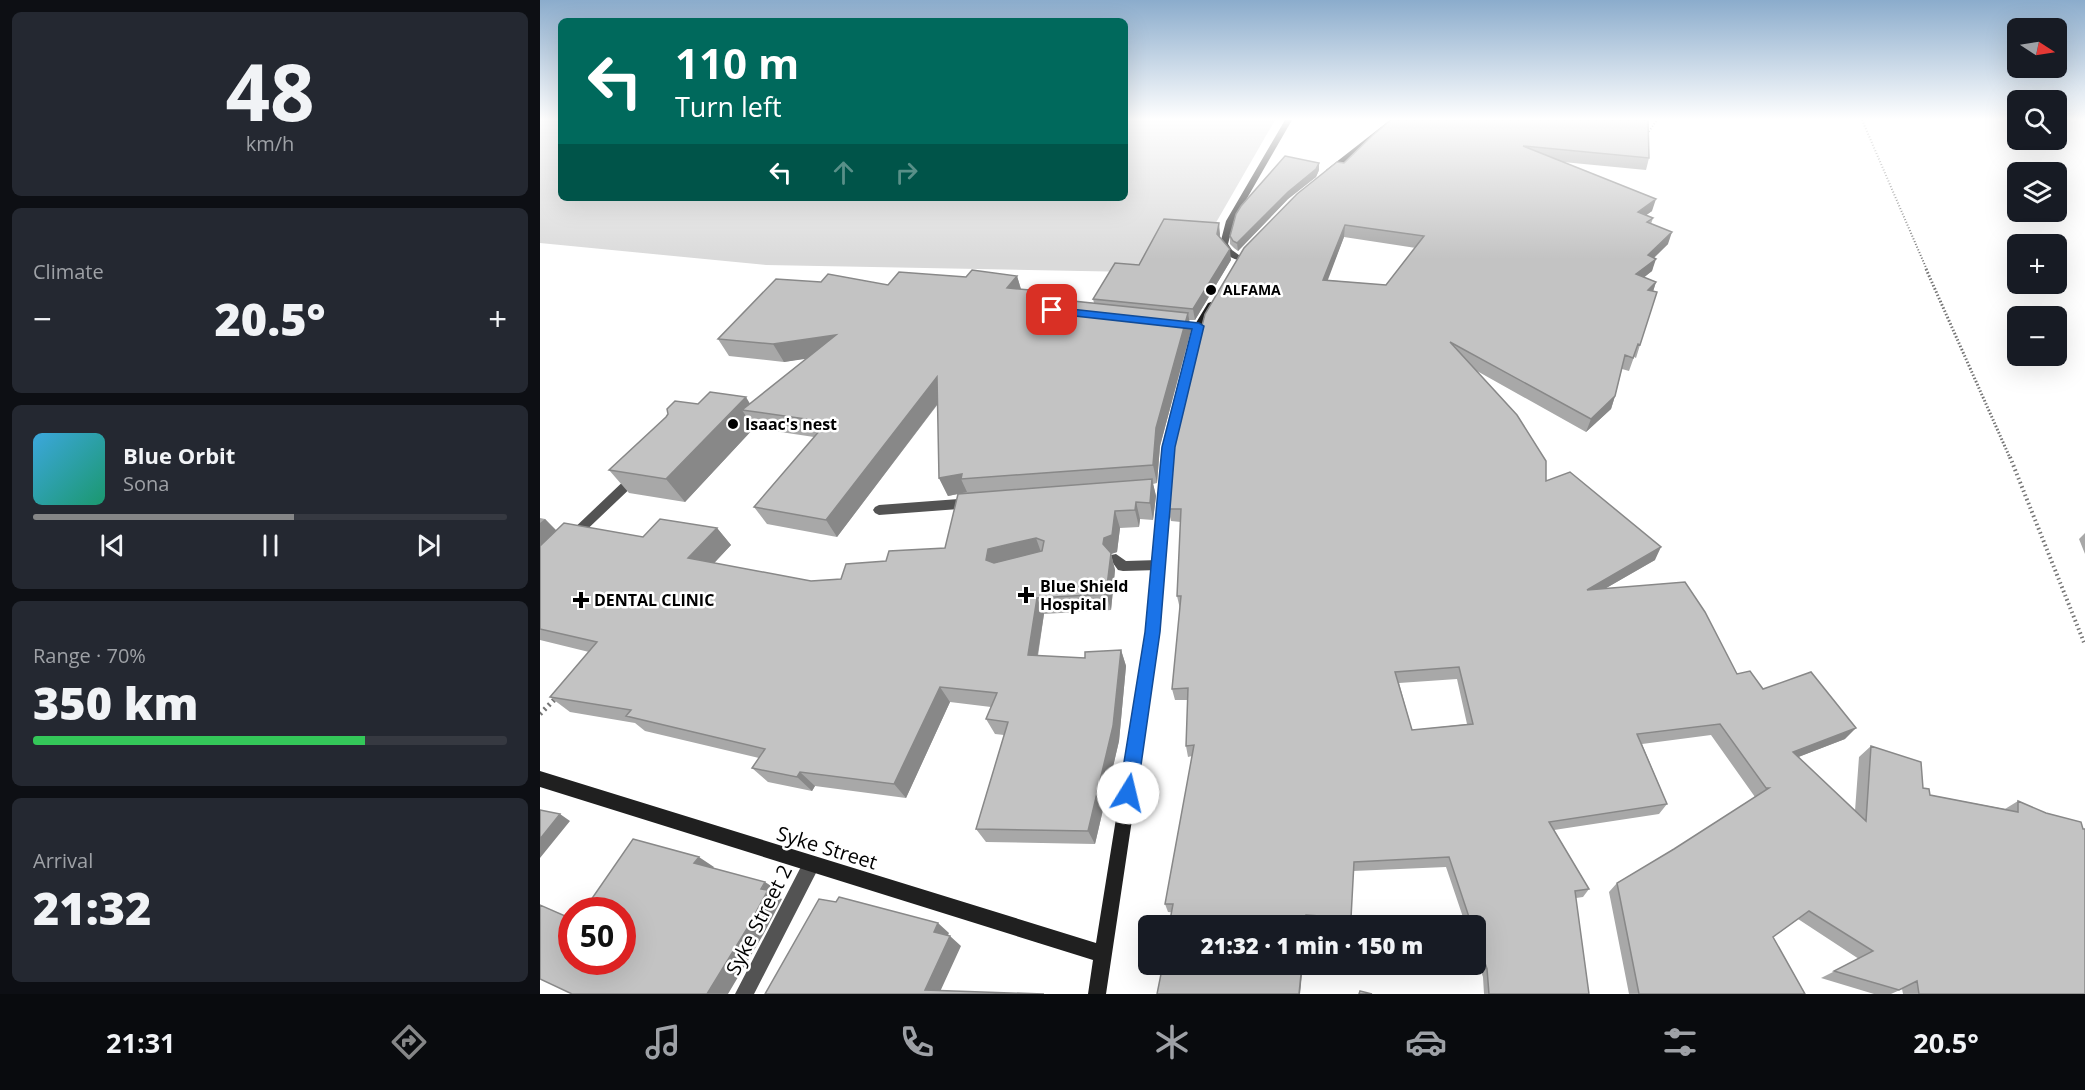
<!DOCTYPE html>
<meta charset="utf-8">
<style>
body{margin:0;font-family:"Open Sans",sans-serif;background:#242831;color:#f1f3f6;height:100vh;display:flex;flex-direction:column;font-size:22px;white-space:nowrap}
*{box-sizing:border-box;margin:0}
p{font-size:20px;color:#9ea1a6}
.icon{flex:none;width:33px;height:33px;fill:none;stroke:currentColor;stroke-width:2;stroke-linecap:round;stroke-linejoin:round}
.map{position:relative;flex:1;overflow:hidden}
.details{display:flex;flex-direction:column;gap:12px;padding:12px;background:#0d0f14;width:540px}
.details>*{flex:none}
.hud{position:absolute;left:18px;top:18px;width:570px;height:183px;border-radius:9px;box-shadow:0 6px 24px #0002;background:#00695c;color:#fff;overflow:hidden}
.needle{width:39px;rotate:102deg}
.controls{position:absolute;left:1467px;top:18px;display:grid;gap:12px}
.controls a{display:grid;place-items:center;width:60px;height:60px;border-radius:9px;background:#171b24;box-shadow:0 6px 24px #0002;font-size:30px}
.speed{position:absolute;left:18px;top:897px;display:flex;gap:12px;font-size:30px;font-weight:700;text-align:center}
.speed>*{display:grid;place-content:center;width:78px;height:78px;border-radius:50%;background:#171b24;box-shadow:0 6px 24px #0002;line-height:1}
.speed .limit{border:9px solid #d22;background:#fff;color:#111}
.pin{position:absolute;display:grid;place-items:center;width:51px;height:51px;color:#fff;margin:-26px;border-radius:12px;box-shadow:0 3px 9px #0006}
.me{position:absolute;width:66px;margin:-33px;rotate:9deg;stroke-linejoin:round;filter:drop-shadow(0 0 4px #0008)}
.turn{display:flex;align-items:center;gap:21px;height:126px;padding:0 18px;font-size:27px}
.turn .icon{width:78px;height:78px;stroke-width:2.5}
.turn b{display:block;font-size:42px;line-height:51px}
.lanes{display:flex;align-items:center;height:57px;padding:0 18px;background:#0003;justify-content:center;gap:30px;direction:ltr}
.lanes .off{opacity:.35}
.big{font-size:45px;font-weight:800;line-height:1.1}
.details .widget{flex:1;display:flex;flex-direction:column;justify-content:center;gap:9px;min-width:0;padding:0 21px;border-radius:9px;background:#242831}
.details .dial{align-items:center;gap:0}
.dial b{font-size:78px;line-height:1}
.song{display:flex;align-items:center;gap:18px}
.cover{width:72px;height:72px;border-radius:9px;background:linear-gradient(135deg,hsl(200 70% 55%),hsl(160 70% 35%))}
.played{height:6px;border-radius:3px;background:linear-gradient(90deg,#858687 55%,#363941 55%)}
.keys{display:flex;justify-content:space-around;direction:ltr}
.heat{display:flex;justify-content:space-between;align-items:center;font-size:33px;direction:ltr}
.charge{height:9px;border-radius:4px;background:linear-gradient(90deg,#34c759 70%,#363941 0)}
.trip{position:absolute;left:598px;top:915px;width:348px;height:60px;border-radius:9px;background:#171b24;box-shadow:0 6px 24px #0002;font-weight:800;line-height:60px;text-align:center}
.tab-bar{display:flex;height:96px;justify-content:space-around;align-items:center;background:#090b0e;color:#9ea1a6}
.tab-bar .icon{width:42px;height:42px}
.tab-bar .on{color:#858687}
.tab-bar b{font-size:27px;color:#f1f3f6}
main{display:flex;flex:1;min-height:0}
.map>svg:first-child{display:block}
.green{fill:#dadada}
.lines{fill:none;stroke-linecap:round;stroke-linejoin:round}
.path-far3{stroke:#757575;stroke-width:2;stroke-dasharray:1 2;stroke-linecap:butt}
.path-far2{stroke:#757575;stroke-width:3;stroke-dasharray:1.5 2;stroke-linecap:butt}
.path-far1{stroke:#757575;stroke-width:4;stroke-dasharray:1.5 3;stroke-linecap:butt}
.path{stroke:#757575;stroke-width:5;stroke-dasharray:2 4;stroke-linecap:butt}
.lane{fill:#535353;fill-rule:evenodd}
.street{fill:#535353;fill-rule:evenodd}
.secondary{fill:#202020;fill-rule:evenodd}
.wall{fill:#a8a8a8;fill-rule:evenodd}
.shaded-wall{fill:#888}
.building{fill:#c3c3c3;stroke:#888;stroke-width:1.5;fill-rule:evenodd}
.route{fill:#1a73e8;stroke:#114b97;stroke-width:1.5}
.poi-dot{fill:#000;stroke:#fff;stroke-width:2}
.labels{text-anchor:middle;stroke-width:5;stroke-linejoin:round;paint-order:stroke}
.far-poi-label{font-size:14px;font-weight:bold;fill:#000;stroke:#fff;text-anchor:start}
.poi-label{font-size:16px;font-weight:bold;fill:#000;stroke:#fff;text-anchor:start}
.near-street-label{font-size:20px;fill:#000;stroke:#fff}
</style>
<main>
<section class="details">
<div class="widget dial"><b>48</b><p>km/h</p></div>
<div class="widget"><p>Climate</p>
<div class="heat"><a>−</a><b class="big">20.5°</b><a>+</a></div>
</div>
<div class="widget">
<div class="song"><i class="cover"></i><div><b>Blue Orbit</b><p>Sona</p></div></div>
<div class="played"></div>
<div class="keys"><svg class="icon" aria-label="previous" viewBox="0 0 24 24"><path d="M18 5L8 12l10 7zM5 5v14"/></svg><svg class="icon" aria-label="pause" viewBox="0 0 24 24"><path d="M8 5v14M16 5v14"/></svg><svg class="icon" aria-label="next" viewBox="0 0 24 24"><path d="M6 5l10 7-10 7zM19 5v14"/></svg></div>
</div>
<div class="widget"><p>Range · 70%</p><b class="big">350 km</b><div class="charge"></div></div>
<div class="widget"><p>Arrival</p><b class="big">21:32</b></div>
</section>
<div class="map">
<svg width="1545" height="994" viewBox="0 0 1545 994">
<rect width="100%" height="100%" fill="#fff"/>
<path class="green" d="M0 120H21V198H585V120H735L647 273 226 265 0 243Z"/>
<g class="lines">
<path class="path-far3" d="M1322 120 1387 270
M1107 134 1117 120"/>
<path class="path-far2" d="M1386 269 1470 458"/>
<path class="path-far1" d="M1470 457 1545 645"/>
<path class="path" d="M0 714 17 697"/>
<path class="lane" d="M745 120H752L694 221 688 244 692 250 703 258 702 260C691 261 685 252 680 244L686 221Z
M94 474 98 475 100 478 98 481 37 539H29L27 536 29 533 90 475Z
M576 554 586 561 618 560 623 561 624 565 623 569 618 570 583 571 578 570 570 559 571 555Z"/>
<path class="street" d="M432 498 438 503 432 508 339 515 335 513 333 510 335 507 339 505Z
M271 857 277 859 279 865 277 871 214 994H195L265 859Z"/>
<path class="secondary" d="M850 120H858L792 174H786V170Z
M671 302 676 305 664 326 634 447 620 632 566 994H548L553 960 0 787V771L556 943 606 632 622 447 654 326 668 303Z"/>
</g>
<path class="wall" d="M851 120 1109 158 1106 170 1023 162 1112 211 1106 215 1113 218 1111 224 1128 244 1114 258 1112 271 1104 277 1116 282 1113 291 1100 345 1096 358 1094 357 1089 371 1082 369 1075 396 1071 409 1046 432 937 371 1006 481 1115 560 1066 588 1197 674 1223 689 1305 739 1258 757 1315 811 1319 757 1331 746 1383 788 1390 795 1465 809 1478 801 1545 994H1363L1362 989 1351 994H1334L1281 978 1319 959 1258 919 1233 937 1265 994H1089L1069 892 1077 883 1134 849 1215 797 1171 735 1102 744 1127 804 1119 814 1014 830 1049 889 1043 897 1036 898 1049 994H944L943 977 936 956V926H926L906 867 813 871 811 926H800L628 912 625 904 652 756 648 757 646 746 648 700H635L632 689 640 609 637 596 641 522 631 521 628 509 804 163ZM804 237 876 248 846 285 787 280ZM917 679 927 724 872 730 859 683Z
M779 170 776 177 748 199 698 251 694 248 690 244V236Z
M680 234V237L691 260 655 320H649L651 330 620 446 617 483 613 484 616 496 613 520 600 519 599 527 580 528 577 552 571 554 575 570 571 610 504 614 498 656 545 658 581 650 586 666 579 741 555 844 446 842 436 829 464 735 455 734 446 719 451 707 410 702 366 798 275 786 272 791 228 782 212 768 219 758 105 731 95 723 30 712 10 697 49 652 0 640V518L5 519 16 531 103 537 177 528 191 545 174 563 271 581 301 579 346 561 405 548 418 494 408 496 399 478 398 404 297 537 227 524 214 507 274 437 214 428 145 502 89 493 69 470 158 404H210L267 358 244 362 189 356 178 339 281 282 348 285 426 277 477 276 481 289 502 291 504 298 554 303 553 299 599 265Z
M1545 533V554L1539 539Z"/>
<path class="shaded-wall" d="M779 163V170L776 177 748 199 698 251 697 243 748 192Z
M1116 199 1112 211 1094 224 1098 212Z
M679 223 680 234 678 245 677 234Z
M805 225 804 237 783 293V280Z
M1132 232 1128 244 1103 268 1108 255Z
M690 249 691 260 655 320 653 309Z
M1116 259 1112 271 1092 287 1096 274Z
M477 276 482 293 467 288Z
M1116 282 1112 295 1108 290Z
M648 313 651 330 620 446 617 483 613 465 616 428Z
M296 335 306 353 244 362 233 344Z
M397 377 405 394 297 537 286 520Z
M1075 396 1071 409 1046 432 1051 419Z
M206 397 215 412 202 410 214 428 145 502 126 479Z
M422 474 421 479 427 492 408 496 399 478Z
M612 479 616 496 613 520 610 503Z
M596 502 600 519 599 527 595 510Z
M575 511 580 528 577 552 571 554 575 570 571 610 566 594 563 544 564 538Z
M5 519 22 536 0 557V523Z
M177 528 191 545 163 575 148 558Z
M496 538 502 555 456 566 446 560 448 549Z
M1121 547 1115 560 1042 602 1047 590Z
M497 598 504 614 495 671 488 655Z
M581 650 586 666 579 741 555 844 548 831Z
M400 687 410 702 366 798 354 784Z
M1316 728 1305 739 1243 763 1253 752Z
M260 772 275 786 272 791 257 777Z
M20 814 30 821 0 858V839Z
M159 857 174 867 169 873 154 863Z
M225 882 239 891 236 896 242 899 223 935 188 994H167Z
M398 923 409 933 405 942 394 932Z
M410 936 421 946 399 994 385 990Z
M762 964H763L760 994H759Z"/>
<path class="building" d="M851 120H1108L1109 158 983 146 1116 199 1098 212 1113 218 1107 222 1132 232 1108 255 1116 259 1096 274 1116 282 1108 290 1117 292 1100 345 1098 344 1093 358 1085 355 1075 396 1051 419 910 342 977 415 1006 461V481L1030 472 1121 547 1047 590 1145 582 1165 612 1197 674 1210 671 1223 689 1271 672 1316 728 1253 752 1326 821 1331 746 1381 762 1383 788 1389 789 1390 795 1478 812V801L1506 813 1541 822 1543 829H1545V994H1379L1377 981 1359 990 1294 971 1333 951 1269 911 1233 937 1265 994H1099L1077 883 1134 849 1229 788H1226L1180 724 1097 734 1127 804 1009 822 1049 889 1035 891 1049 994H949L947 969 936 936V926H932L909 857 814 862 811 918 766 915 765 926H629L633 904H625L654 745 646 746 648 688 632 689 641 596H637L641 509H628L634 434 665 314 704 248 757 194 797 162 804 163 833 135ZM805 225 884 236 846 285 783 280ZM919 667 933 724 872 730 855 672Z
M745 156 779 163 776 169 748 192 697 243 693 241 690 236 696 214 701 206Z
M624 219 679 223 677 234 690 249 653 309 553 299 575 263 599 265Z
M432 270 477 276 467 288 502 291 500 293 504 298 648 313 616 428 613 465 421 479 422 474 399 478 397 377 286 520 214 507 287 422 202 410 296 335 233 344 178 339 236 279 281 282 288 274 348 285 359 272 426 277Z
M170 392 206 397 126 479 69 470 126 417 128 414 127 409 135 401 158 404Z
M612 479 610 503 596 502 595 510 575 511 572 535 564 538 563 544 571 553 566 594 497 598 488 655 545 658V652L581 650 573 726 548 831 436 829 468 722 446 719 457 693 400 687 354 784 260 772 257 777 212 768 225 749 86 716 91 710 10 697 57 642 0 629V546L24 523 103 537 120 519 177 528 148 558 271 581 301 579 306 564 346 561 349 551 405 548 418 494ZM496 538 504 541 502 551 454 563 446 560 448 549Z
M0 810 20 814 0 839Z
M93 839 159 857 154 863 225 882 221 889 228 890 208 927 167 994H32L0 979V905L32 919V962H82V910H44Z
M299 897 398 923 394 932 410 936 385 990 504 994H225L279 899 296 902Z
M623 964H762L759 994H617Z
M820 991 832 994H819Z"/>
<linearGradient id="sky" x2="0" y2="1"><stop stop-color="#8baccc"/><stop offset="0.46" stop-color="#fff"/><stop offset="1" stop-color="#fff" stop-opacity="0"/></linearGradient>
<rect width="1545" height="259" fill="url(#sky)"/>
<path class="route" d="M512 307 659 323 664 326 635 447 620 632 597 793 594 799 588 801 581 799 579 793 605 632 622 447 652 329 508 313V308Z"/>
<g class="poi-dot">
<circle cx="671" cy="290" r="6"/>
<circle cx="193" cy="424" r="6"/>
<path d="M483 586h6v6h6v6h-6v6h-6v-6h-6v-6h6z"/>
<path d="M38 591h6v6h6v6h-6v6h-6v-6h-6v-6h6z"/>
</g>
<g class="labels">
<g class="far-poi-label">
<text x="683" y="295">ALFAMA</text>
</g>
<g class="poi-label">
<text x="205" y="430">Isaac's nest</text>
<text x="500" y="592">Blue Shield<tspan x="500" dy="18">Hospital</tspan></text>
<text x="54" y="606">DENTAL CLINIC</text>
</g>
<g class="near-street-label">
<text transform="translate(287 848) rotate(17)" y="7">Syke Street</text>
<text transform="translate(219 920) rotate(-63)" y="7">Syke Street 2</text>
</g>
</g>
</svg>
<div class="controls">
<a><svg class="needle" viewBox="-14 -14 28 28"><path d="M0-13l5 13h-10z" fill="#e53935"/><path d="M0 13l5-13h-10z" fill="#9ea1a6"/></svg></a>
<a><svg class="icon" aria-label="search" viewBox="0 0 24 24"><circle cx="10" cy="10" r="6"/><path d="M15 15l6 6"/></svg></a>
<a><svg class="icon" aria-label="layers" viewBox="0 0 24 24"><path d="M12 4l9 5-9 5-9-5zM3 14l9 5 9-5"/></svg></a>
<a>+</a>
<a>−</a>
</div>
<div class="speed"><div class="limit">50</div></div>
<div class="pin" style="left:512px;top:310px;background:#d93025"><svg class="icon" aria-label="arrive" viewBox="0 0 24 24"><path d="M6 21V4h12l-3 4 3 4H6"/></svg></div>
<svg class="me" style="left:588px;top:793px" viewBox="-20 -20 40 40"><circle r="19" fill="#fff"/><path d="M0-13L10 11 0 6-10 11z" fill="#1a73e8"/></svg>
<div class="trip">21:32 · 1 min · 150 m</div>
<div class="hud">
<div class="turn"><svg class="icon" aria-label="left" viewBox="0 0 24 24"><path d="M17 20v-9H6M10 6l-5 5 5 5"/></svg><div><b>110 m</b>Turn left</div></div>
<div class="lanes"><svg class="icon" aria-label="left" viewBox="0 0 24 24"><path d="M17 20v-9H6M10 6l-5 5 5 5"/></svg><svg class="icon off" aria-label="ahead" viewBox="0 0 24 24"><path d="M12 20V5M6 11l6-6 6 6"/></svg><svg class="icon off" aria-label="right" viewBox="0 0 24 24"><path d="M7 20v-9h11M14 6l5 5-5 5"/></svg></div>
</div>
</div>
</main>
<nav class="tab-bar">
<b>21:31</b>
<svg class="icon on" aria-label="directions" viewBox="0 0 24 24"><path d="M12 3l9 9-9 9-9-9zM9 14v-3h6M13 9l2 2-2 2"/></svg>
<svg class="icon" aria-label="music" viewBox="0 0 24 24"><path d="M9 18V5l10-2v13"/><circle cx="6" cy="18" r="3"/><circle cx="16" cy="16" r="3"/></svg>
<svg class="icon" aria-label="phone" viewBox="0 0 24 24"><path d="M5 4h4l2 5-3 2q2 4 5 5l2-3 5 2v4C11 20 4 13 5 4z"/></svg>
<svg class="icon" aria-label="climate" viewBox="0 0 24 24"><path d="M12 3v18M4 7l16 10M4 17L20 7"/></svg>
<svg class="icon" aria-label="car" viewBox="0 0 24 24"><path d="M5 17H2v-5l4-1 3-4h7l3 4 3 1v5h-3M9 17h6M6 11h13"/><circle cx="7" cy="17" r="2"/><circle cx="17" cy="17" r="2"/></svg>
<svg class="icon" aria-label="filters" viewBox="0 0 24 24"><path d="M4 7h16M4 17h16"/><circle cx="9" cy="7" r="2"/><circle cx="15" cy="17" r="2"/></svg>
<b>20.5°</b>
</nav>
